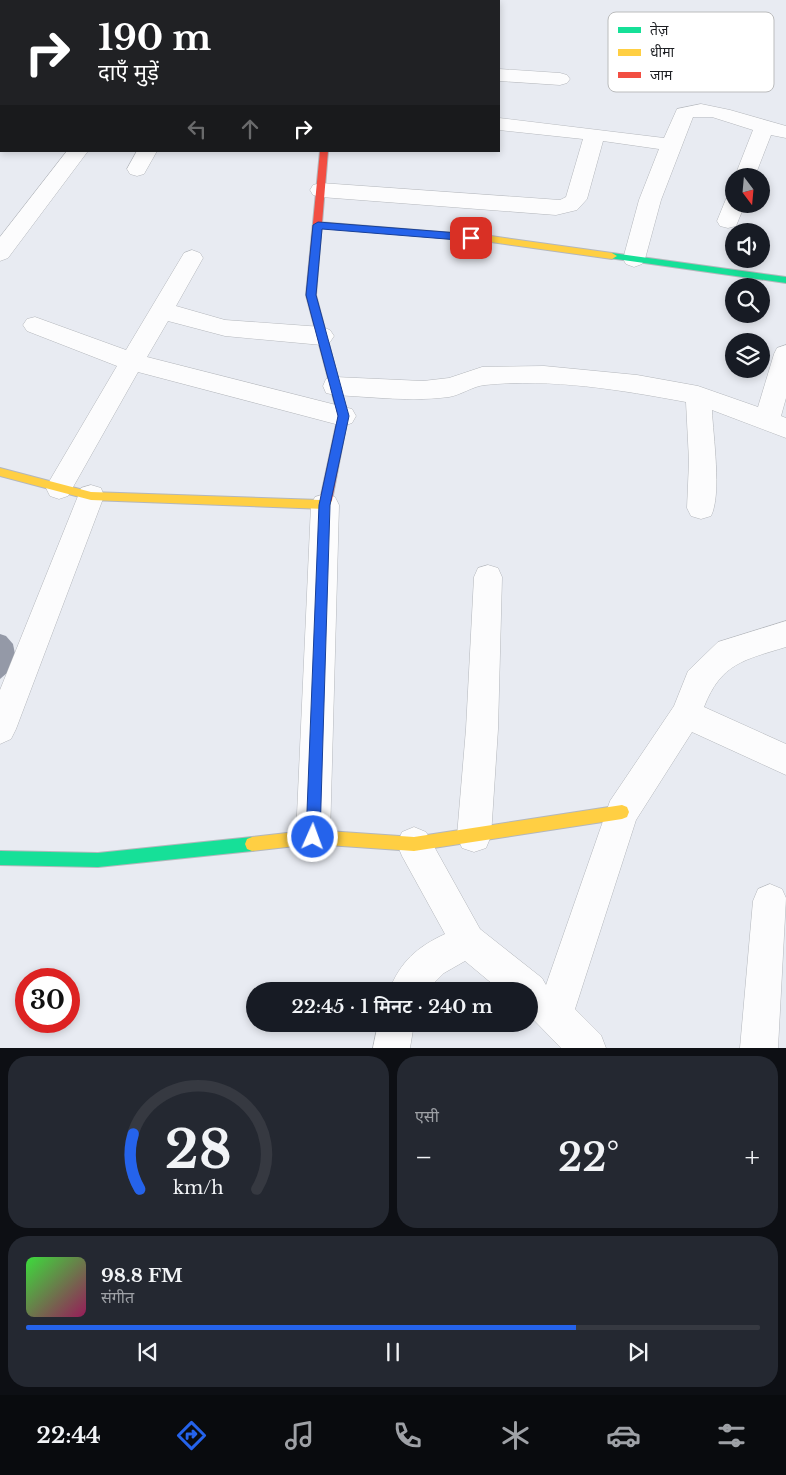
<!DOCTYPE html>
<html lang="hi">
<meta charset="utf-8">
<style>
body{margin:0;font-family:"Libre Baskerville","Noto Sans Devanagari",serif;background:#242831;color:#f1f3f6;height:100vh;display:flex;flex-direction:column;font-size:19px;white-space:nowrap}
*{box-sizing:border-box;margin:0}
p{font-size:16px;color:#9ea1a6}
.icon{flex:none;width:28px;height:28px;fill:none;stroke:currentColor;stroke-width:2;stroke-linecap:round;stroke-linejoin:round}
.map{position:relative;height:1048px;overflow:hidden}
.sheet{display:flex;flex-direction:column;gap:8px;padding:8px;background:#0d0f14;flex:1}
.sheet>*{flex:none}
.guide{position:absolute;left:0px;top:0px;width:500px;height:152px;box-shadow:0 2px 8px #0003;background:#202124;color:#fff;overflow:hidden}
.needle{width:32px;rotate:164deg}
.controls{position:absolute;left:725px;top:168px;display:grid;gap:10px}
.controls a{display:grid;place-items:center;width:45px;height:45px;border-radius:50%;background:#171b24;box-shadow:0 2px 8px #0003;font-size:25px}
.speed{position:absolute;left:15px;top:968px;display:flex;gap:10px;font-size:25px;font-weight:700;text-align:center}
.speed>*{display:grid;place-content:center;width:65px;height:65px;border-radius:50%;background:#171b24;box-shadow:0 2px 8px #0003;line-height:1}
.speed .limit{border:8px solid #d22;background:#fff;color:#111}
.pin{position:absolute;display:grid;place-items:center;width:42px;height:42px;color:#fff;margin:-21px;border-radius:10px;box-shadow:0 2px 8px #0006}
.me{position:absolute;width:55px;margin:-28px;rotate:2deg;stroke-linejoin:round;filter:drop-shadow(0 0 4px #0008)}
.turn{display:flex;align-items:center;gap:18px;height:105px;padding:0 15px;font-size:22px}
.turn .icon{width:65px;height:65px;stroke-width:2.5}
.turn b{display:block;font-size:35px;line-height:42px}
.lanes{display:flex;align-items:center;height:48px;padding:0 15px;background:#0003;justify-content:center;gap:25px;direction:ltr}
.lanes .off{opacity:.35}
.big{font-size:38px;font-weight:600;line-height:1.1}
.sheet .card{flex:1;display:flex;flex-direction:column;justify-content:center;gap:8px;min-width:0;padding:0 18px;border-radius:20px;background:#242831}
.sheet .dial{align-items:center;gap:0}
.dial svg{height:130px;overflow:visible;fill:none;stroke:#363941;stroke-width:7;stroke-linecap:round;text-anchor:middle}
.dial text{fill:#f1f3f6;stroke:none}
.song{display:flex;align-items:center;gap:15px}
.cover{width:60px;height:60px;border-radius:8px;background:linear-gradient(135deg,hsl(120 70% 55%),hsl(330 70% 35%))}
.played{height:5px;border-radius:2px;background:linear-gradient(90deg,#2563eb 75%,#363941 75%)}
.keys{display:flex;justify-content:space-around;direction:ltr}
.heat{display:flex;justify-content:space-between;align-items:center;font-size:28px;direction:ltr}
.sheet .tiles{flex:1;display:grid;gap:8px;grid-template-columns:1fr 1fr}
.card:last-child{grid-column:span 2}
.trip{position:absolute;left:246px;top:982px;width:292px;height:50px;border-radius:25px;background:#171b24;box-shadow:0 2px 8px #0003;font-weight:600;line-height:50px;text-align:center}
.tab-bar{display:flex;height:80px;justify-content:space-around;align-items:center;background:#090b0e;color:#9ea1a6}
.tab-bar .icon{width:35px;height:35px}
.tab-bar .selected{color:#2563eb}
.tab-bar b{font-size:22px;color:#f1f3f6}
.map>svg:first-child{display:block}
.building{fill:#9499a7}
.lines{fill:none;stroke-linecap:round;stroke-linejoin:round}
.street-casing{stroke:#b4b7bc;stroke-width:1}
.fast-casing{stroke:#b4b7bc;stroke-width:2}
.slow-casing{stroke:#b4b7bc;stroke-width:2}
.jam-casing{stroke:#b4b7bc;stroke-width:2}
.street{fill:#fcfcfd;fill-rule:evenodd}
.fast{fill:#16e098;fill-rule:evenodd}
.slow{fill:#ffcf43;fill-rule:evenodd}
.jam{fill:#f24e42;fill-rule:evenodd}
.route{fill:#2563eb;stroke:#184099}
.key{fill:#fff;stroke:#bbbcbd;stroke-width:1}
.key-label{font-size:14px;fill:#1d1f23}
</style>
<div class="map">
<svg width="786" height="1048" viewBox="0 0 786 1048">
<rect width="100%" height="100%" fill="#e8ebf2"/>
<path class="building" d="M0 634 6 636 13 644 15 654 7 673 0 679Z"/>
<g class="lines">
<defs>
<path id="street" d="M275 0H293V1H275Z
M1 22V35L0 36V23Z
M0 49H1V61H0Z
M499 69 560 73 567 75 570 79 567 83 560 85 499 81Z
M701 104 730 110 786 126V138L771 135 755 176H735L753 130 712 117H693L661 200 645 259 642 264 634 267 626 264 623 259 639 200 659 149 603 141 587 199 577 210 556 215 321 197 313 195 310 190 313 185 321 183 560 200 566 197 583 139 499 130V118L664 138 677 109Z
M67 151H88L8 258 0 261V237Z
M137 151H157L144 174 137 176 130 174 127 169Z
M734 197V204H745L736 226 728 228 720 226 717 221 726 199Z
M192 250 200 253 203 258 176 306 225 320 322 327 330 330 334 336 330 342 322 345 225 336 168 321 147 357 352 409 356 416 352 423 343 426 138 372 68 496 59 499 50 496 46 488 50 480 117 366 27 331 23 325 27 319 35 317 126 350 184 253Z
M786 345V398L781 416 786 418V438L712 410C713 436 722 494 711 516L701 519 691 516 687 508 689 461 686 402C621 390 551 378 485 385 473 386 461 395 449 397 412 402 373 397 335 395L326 393 323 386 326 379 335 377 423 381 449 378 482 367 544 366 637 375 698 386 758 407 774 354 777 348Z
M91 485 101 488 104 496 16 729 11 739 0 744V690L78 496 81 488Z
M325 494 335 497 339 505 330 837 325 849 313 854 301 849 296 837 311 505 315 497Z
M488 565 498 568 502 577 498 729 491 836 486 848 474 852 462 848 457 836 466 729 474 577 478 568Z
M786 621V647C744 660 721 663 704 707L786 744V775L692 732 636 820 575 1009 601 1035 606 1048H561L530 1016V991H501L465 961 444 973 426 991H389C400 962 417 947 445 934L402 856 397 844 402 832 414 827 426 832 480 929 542 978 546 985 610 801 674 706 688 671 718 642Z
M770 884 782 889 786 898 778 1048H740L753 901 758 889Z
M378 1024H414L410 1048H373Z"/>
<path id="fast" d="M612 253 786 277V283L609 258 607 256Z
M252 837 257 839 259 844 257 849 252 851 98 867 0 865V851L98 853Z"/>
<path id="slow" d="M318 222 491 236 612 253 617 256 612 259 491 242 315 227V223Z
M0 468 91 492 320 500 322 497H330L332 500 329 508 325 509 91 500 0 476Z
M622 805 627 807 629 812 627 817 622 819 414 851 313 844 252 851 247 849 245 844 247 839 252 837 313 830 414 837Z"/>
<path id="jam" d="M320 151H328L316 295 348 416 332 500 330 503H322L320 500 338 416 306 295Z"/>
</defs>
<use href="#street" class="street-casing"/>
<use href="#fast" class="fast-casing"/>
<use href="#slow" class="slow-casing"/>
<use href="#jam" class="jam-casing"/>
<use href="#street" class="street"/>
<use href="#fast" class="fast"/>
<use href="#slow" class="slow"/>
<use href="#jam" class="jam"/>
</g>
<path class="route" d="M318 222 471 234 476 238 471 241 322 229 316 295 349 416 330 505 320 837 318 842 313 844 308 842 306 837 319 505 338 416 306 295 313 225Z"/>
<rect x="608" y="12" width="166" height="80" rx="8" class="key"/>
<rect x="618" y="27" width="23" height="6" fill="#16e098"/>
<rect x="618" y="49" width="23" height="7" fill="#ffcf43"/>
<rect x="618" y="72" width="23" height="6" fill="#f24e42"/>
<g class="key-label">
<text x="650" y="35">तेज़</text>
<text x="650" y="57">धीमा</text>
<text x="650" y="80">जाम</text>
</g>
</svg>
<div class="controls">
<a><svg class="needle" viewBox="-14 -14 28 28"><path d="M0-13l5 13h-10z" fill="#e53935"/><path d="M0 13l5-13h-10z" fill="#9ea1a6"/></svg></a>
<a><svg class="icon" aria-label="sound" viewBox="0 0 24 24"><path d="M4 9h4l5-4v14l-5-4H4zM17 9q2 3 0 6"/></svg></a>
<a><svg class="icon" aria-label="search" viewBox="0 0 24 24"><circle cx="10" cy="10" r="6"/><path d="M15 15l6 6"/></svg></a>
<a><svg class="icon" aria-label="layers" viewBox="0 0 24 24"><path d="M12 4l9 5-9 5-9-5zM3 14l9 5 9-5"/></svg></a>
</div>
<div class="speed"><div class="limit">30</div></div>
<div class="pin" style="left:471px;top:238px;background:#d93025"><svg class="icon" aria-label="arrive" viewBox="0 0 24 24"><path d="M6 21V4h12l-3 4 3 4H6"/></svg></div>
<svg class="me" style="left:313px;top:837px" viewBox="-20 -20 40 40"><circle r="17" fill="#2563eb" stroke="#fff" stroke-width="3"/><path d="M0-11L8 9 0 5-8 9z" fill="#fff"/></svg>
<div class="trip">22:45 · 1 मिनट · 240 m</div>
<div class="guide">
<div class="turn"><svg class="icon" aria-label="right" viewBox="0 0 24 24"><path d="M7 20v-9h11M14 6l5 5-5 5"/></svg><div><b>190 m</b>दाएँ मुड़ें</div></div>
<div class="lanes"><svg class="icon off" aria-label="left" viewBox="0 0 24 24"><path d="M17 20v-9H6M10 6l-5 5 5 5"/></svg><svg class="icon off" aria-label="ahead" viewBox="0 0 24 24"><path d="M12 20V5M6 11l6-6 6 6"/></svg><svg class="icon" aria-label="right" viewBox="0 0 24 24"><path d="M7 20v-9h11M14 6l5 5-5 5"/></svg></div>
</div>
</div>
<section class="sheet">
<div class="tiles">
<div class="card dial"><svg viewBox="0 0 100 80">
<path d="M14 69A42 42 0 1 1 86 69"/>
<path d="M14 69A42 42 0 0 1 10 35" stroke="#2563eb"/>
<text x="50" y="56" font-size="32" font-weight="700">28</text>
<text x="50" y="72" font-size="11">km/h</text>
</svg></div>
<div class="card"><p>एसी</p>
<div class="heat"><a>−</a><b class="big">22°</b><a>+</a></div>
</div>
<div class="card">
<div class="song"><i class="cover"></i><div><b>98.8 FM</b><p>संगीत</p></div></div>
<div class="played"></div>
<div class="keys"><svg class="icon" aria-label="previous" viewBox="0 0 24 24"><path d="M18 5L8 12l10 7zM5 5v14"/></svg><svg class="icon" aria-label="pause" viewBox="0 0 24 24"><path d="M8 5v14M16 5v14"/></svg><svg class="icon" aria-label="next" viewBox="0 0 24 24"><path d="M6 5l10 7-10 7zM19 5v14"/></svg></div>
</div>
</div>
</section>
<nav class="tab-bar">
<b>22:44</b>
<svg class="icon selected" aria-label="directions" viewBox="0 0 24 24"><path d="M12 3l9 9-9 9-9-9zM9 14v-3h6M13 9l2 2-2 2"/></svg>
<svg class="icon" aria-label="music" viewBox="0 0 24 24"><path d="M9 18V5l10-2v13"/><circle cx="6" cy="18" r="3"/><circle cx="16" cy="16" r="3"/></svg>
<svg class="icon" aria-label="phone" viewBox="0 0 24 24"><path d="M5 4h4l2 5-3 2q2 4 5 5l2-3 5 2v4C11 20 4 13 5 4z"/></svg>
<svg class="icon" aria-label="climate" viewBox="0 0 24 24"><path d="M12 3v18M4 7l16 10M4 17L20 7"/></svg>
<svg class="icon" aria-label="car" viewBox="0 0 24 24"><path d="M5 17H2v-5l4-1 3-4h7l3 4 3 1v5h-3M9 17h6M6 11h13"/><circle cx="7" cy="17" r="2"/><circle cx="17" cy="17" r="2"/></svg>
<svg class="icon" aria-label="filters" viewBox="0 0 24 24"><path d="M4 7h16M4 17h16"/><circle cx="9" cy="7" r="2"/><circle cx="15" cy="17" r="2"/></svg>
</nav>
